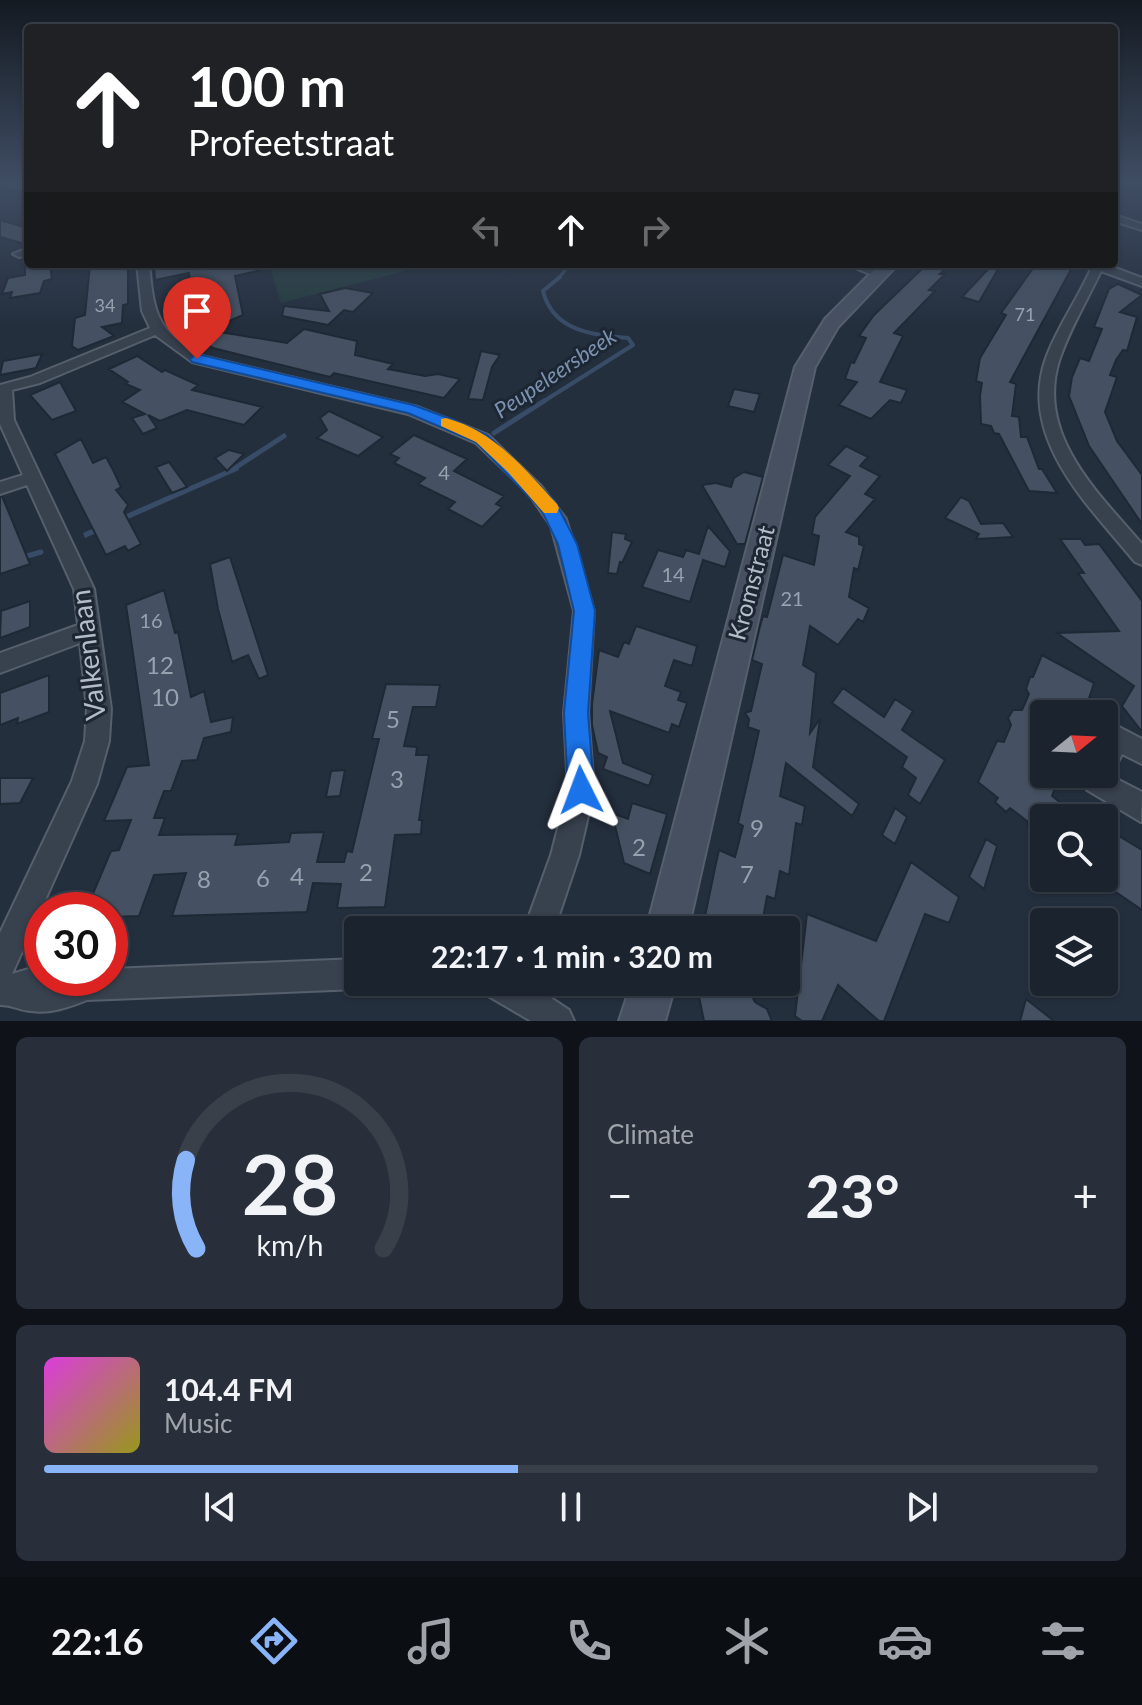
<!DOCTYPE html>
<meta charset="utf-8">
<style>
body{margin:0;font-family:Lato,sans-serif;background:#282f3a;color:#f1f3f6;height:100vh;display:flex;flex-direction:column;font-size:30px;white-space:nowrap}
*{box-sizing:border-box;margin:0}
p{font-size:26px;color:#a0a4aa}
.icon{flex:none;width:44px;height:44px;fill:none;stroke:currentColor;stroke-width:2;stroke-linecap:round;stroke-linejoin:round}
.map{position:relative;height:1021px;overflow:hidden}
.drawer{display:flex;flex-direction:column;gap:16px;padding:16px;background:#0f1319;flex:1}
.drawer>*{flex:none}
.guide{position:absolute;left:24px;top:24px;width:1094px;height:244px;border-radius:8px;box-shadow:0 2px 6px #0004,0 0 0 2px #39404a;background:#202124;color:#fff;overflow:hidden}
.needle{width:52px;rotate:72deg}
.controls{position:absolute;left:1030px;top:700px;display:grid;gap:16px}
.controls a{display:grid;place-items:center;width:88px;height:88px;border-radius:8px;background:#1b232e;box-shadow:0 2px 6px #0004,0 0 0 2px #39404a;font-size:40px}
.speed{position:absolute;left:24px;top:892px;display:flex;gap:16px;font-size:40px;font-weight:700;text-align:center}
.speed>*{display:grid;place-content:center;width:104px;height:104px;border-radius:50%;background:#1b232e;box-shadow:0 2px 6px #0004,0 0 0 2px #39404a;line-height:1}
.speed .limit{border:12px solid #d22;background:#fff;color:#111}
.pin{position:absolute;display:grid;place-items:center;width:68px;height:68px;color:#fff;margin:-82px -34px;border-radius:50% 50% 50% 0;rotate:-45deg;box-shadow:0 0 8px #0007}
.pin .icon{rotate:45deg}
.me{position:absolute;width:88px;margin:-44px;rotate:357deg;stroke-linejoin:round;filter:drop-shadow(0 0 6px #0008)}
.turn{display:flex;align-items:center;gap:28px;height:168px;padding:0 32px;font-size:36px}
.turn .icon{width:104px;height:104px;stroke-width:2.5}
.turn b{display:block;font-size:56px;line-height:68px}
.lanes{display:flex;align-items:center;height:76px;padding:0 32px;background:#0003;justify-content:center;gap:40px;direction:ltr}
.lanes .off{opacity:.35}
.big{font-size:60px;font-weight:700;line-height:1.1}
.drawer .widget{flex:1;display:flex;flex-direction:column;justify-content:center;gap:12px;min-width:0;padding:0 28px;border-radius:12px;background:#282f3a}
.drawer .dial{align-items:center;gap:0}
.dial svg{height:208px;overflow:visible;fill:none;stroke:#39404a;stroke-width:7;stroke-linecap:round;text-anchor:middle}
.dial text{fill:#f1f3f6;stroke:none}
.song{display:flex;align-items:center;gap:24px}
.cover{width:96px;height:96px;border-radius:12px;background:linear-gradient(135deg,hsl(300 70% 55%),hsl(60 70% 35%))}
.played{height:8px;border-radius:4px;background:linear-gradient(90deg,#8ab4f8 45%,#39404a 45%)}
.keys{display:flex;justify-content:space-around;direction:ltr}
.heat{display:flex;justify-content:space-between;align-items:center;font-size:44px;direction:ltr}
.drawer .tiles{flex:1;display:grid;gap:16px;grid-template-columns:1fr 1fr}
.widget:last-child{grid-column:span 2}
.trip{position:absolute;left:344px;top:916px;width:456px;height:80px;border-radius:8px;background:#1b232e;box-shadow:0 2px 6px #0004,0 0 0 2px #39404a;font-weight:700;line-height:80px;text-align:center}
.menu{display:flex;height:128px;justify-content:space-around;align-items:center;background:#0b0e12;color:#a0a4aa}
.menu .icon{width:56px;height:56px}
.menu .active{color:#8ab4f8}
.menu b{font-size:36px;color:#f1f3f6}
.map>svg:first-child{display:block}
.green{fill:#263c3f}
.water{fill:#394c67}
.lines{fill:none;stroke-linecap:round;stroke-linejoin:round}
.stream-far2{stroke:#394c67;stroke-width:3}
.stream-far1{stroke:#394c67;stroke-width:4}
.stream{stroke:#394c67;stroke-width:5}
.building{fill:#455162;stroke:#1f2835;stroke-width:2}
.minor-casing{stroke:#565f6c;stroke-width:4}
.secondary-casing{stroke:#565f6c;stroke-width:4}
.minor{fill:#38414e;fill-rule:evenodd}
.secondary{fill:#465061;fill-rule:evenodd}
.route{fill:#1a73e8;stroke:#114b97;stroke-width:2}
.slow{fill:#f59e0b}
.labels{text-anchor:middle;stroke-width:6;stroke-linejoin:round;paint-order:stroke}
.far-number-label{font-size:18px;fill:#98a1af}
.number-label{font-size:20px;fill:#98a1af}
.far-water-label{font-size:22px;font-style:italic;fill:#7c92b1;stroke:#1d2633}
.street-label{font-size:24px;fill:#b4bcc9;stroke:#1d2633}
.near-number-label{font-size:24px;fill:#98a1af}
.near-street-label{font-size:28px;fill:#b4bcc9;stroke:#1d2633}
</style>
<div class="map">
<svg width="1142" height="1021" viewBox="0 0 1142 1021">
<rect width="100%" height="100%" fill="#242f3e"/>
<path class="green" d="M269 264H422L401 272 281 303Z"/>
<path class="water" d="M236 466 239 470 85 538 83 533Z"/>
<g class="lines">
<path class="stream-far2" d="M558 279 570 264"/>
<path class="stream-far1" d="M541 403 633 345 628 338C592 335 553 331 543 291L560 277"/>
<path class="stream" d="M494 433 544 401
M232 470 284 436
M24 557 41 552"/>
</g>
<path class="building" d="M0 220 28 228V245L0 237Z
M25 264H50L52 279 44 281 40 293 10 298 12 292 2 294 8 278 25 275Z
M90 264H128V304L123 305 122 323 102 327 114 336 78 350 72 346 75 318 85 315Z
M154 264H261V270L235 276 243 315 208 330 287 343 304 329 357 341 355 355 393 364 388 369 425 376 438 374 460 379 444 398 334 373 330 377 213 348 167 317V308L192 303 189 273 155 280Z
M927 264H950L940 274H945L929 290 935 291 894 333 903 336 880 382 907 390 901 403 890 400 871 419 839 405 857 382 845 379 851 362 854 363 866 338 859 336 874 315Z
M993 264H1001L979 302 962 297Z
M1036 264H1074L1010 382 1016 384 1012 416 1019 417 1021 437H1027L1039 469H1042L1057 493 1029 491 999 434 994 433 991 426 981 424 980 395 982 383 976 381 980 358 1006 315 1001 313Z
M1118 284 1142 295 1120 312 1137 317 1127 351 1123 350 1116 360 1110 375 1117 377 1105 412 1117 441 1142 475V524L1089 446 1069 396 1072 377 1080 358 1089 361 1102 329 1094 327 1109 289Z
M345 288 373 293 353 312 344 310 328 325 282 316 284 306 329 311 320 294Z
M481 351 500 355 492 367 483 400 468 399Z
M42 354 36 368 0 375 3 361Z
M137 356 162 372 165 370 198 385 192 390 262 407 244 425 187 410 160 421 148 415 157 428 143 434 132 418 145 414 122 402 140 390 126 384 128 382 109 369Z
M60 382 76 411 52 420 30 395Z
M734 389 760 394 754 412 728 406Z
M329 411 383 437 358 456 317 438 327 430 320 418Z
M414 435 467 459 454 471 504 496 496 504 502 507 482 527 448 509 455 502 418 484 425 478 394 463 399 458 390 454Z
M81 439 93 463 106 457 113 470 121 487 116 490 128 505 124 512 141 544 128 551 125 546 106 555 55 454Z
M846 446 868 457 860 466 880 476 865 494 875 499 846 532 859 537V544L864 546 858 570 854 568 849 597 869 608 863 622 858 619 838 645 810 626 803 665 816 673 810 733 820 719 813 767 859 804 852 816 786 763 780 796 805 806 802 825 796 823 789 875 780 871 775 899 767 896 761 930H712L703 926 716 863 719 850 735 857 743 826 738 823 759 731 748 727 749 719 745 713 751 711 762 664 752 660 760 626 763 616 767 617 783 555 814 565 819 536 812 534 815 517 850 476 828 465Z
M229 450 244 454 227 471 215 458Z
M169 462 187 487 172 493 156 467Z
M744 472 763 477 745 544H737L702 485 716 483 731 487 734 478Z
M2 496 30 564 0 574V497Z
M961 497 969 501 981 524 1003 523 1013 537 976 539 979 534 945 518Z
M708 526 730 551 725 567 703 560 690 602 642 587 658 550 683 557 686 550 699 554Z
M612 532 626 534 625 539 632 542 622 563 620 562 617 574 608 573Z
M1060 539H1081L1085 545 1099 544 1142 601V732L1122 706 1134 686 1057 633 1119 631 1078 573H1084Z
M230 557 268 675 259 679 248 655 232 662 218 609 210 564Z
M164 590 175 633 178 632 191 697 204 691 211 722 233 717 231 732 204 738 197 760 182 761 171 791H164L154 818H165L159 835 238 834 235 845 289 842 291 833 324 832 317 862H344L347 851 352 852 379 739H372L386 684 440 685 436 707H413L404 746 417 747 416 755H429L419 820H422L421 834 395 835 385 907 337 908 341 884 313 883 307 912 172 916 186 873 154 875 139 916 110 917V910H86L111 851 119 850 131 820 104 821 127 767 149 765 126 605Z
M30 601V627L0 638 1 611Z
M636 626 697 646 692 666 674 660 665 686 681 692 678 700 687 703 679 727 672 724 669 733 610 711 623 763 653 775 649 786 603 769 607 757 598 753 592 725V704L599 650 618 657 624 642 629 644Z
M1042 655 1094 683 1084 714H1044V774H1060L1052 796 1080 818H1044V842L1029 829 1027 821 1010 808 1006 812 995 802 998 798 978 782 997 741 1004 742 1011 725 1008 718 1013 710H1022L1029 694 1026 689 1030 677H1033Z
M49 675V712L17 724 18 718 0 725V693Z
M843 688 884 717 895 699 913 711 902 730 945 760 920 804 908 795 916 778 902 767 907 757 832 703Z
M345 770 340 796 326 797 331 771Z
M0 778H33L20 803 0 804Z
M632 803 667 814 650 874 624 863 612 813 628 819Z
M895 808 907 817 895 844 882 835Z
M1104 827 1142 850V910L1104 884Z
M986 839 997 846 984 889 969 877Z
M911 862 959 897 949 923 925 914 884 1021H879L838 985 822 1021H802L795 1016 807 914 876 941Z
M696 982H752L750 992 755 1002 767 1009 772 1021H704Z
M1026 999 1054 1021H1020Z"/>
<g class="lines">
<defs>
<path id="minor" d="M0 181 28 182V188L0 185Z
M1114 215 1142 224V230L1114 221Z
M28 248V255L19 257 13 254Z
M137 264H149C154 314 156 330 202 356L418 407 488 435 541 486 566 519 594 611 588 713 594 790 579 855 554 930H524L551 855 568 790 564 713 574 611 551 526 529 494 476 443 408 414 192 362 155 335 40 383 12 390 14 420 94 589 111 709 109 741 97 784 12 974 42 965V978H110V969L358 959V982H370L358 989 87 1000C70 1007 50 1014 31 1011 19 1010 13 1005 0 1005V933L72 781 85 741 87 709 80 643 0 673V653L78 625 74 589 27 485 0 494V482L23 475 0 424V385L30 377 150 328 142 311Z
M845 264H862L885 274 875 276Z
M1093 264H1105L1142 278V286L1101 271C1087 301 1069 330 1059 361 1036 435 1098 493 1142 544V565L1135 562C1089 506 1017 438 1046 358 1058 325 1080 296 1093 264Z
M1117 726 1142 739V764L1122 754 1111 776 1142 792 1141 822 1087 790 1083 781 1086 774H1104V738L1109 730Z
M479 982H527L569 1010 574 1021H531L483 993Z"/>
<path id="secondary" d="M880 264H898L838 327 815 367 688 930H646L795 367 825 319Z
M632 982H676L665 1021H619Z"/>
</defs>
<use href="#minor" class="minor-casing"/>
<use href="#secondary" class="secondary-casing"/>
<use href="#minor" class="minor"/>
<use href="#secondary" class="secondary"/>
</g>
<linearGradient id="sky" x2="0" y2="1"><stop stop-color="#141a22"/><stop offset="0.56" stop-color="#3f4d63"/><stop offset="1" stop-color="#3f4d63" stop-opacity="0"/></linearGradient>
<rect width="1142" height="324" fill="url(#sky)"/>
<path class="route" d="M197 354 413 405 451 419 487 435 555 501 577 544 595 611 588 713 594 790 590 799 581 803 572 799 568 790 564 713 574 611 558 544 541 509 476 442 408 413 192 362 190 359Z"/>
<path class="slow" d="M446 418C494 431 524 468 557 504L559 508 557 513H544L508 472 476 442 441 426V419Z"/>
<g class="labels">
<g class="far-number-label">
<text x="105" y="312">34</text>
<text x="1025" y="321">71</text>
</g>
<g class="number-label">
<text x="444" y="480">4</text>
<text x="673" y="582">14</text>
<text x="792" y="606">21</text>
<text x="151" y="628">16</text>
</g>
<g class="far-water-label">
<text transform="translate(555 373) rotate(-34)" y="8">Peupeleersbeek</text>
</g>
<g class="street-label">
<text transform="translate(752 583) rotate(-75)" y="8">Kromstraat</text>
</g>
<g class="near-number-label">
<text x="160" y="674">12</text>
<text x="165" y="706">10</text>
<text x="393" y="728">5</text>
<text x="397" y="788">3</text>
<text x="757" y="837">9</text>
<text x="639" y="856">2</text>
<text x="366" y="881">2</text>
<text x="747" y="883">7</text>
<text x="297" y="885">4</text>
<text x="263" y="887">6</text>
<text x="204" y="888">8</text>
</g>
<g class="near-street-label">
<text transform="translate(88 655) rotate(-97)" y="10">Valkenlaan</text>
</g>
</g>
</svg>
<div class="controls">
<a><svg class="needle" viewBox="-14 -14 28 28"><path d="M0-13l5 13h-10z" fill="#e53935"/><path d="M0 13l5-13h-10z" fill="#a0a4aa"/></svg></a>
<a><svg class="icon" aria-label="search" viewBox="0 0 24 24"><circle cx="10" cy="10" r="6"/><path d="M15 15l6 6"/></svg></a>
<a><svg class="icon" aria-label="layers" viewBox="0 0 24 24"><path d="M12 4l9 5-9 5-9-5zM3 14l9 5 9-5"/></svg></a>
</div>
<div class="speed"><div class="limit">30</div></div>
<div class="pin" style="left:197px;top:359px;background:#d93025"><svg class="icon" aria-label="arrive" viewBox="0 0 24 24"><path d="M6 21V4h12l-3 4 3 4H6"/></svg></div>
<svg class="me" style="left:581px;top:790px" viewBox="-20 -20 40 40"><path d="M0-17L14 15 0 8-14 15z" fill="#1a73e8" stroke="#fff" stroke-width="4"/></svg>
<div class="trip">22:17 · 1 min · 320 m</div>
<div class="guide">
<div class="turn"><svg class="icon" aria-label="ahead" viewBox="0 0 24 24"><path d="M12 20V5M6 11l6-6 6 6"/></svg><div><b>100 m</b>Profeetstraat</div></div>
<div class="lanes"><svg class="icon off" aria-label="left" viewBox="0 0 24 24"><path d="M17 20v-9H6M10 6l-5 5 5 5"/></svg><svg class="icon" aria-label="ahead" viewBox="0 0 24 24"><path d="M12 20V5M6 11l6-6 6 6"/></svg><svg class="icon off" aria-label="right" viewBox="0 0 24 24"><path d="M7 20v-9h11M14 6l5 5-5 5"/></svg></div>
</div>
</div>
<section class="drawer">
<div class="tiles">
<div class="widget dial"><svg viewBox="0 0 100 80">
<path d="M14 69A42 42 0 1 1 86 69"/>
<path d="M14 69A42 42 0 0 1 10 35" stroke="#8ab4f8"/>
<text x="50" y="56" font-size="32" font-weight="700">28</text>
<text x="50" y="72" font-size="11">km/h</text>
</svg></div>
<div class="widget"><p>Climate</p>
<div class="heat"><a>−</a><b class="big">23°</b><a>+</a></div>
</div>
<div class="widget">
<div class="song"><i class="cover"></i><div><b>104.4 FM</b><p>Music</p></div></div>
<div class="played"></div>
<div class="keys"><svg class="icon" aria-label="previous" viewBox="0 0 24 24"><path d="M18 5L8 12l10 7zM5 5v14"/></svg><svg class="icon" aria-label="pause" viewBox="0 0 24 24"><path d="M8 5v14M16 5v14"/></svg><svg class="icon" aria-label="next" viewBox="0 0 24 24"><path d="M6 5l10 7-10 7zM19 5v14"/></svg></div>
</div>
</div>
</section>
<nav class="menu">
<b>22:16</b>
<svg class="icon active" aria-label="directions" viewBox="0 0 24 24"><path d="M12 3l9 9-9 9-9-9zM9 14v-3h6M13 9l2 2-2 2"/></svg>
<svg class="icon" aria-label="music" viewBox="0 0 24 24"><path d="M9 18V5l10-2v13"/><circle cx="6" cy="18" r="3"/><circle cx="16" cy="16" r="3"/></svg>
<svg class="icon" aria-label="phone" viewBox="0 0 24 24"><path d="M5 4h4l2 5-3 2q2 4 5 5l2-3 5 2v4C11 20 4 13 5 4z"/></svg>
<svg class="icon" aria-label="climate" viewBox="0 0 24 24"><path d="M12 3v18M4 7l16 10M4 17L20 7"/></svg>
<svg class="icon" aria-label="car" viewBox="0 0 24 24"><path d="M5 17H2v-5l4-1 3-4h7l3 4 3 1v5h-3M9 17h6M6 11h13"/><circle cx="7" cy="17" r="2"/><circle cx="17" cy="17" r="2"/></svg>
<svg class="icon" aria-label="filters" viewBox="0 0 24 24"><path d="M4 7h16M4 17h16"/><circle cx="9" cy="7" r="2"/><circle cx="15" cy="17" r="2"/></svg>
</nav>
